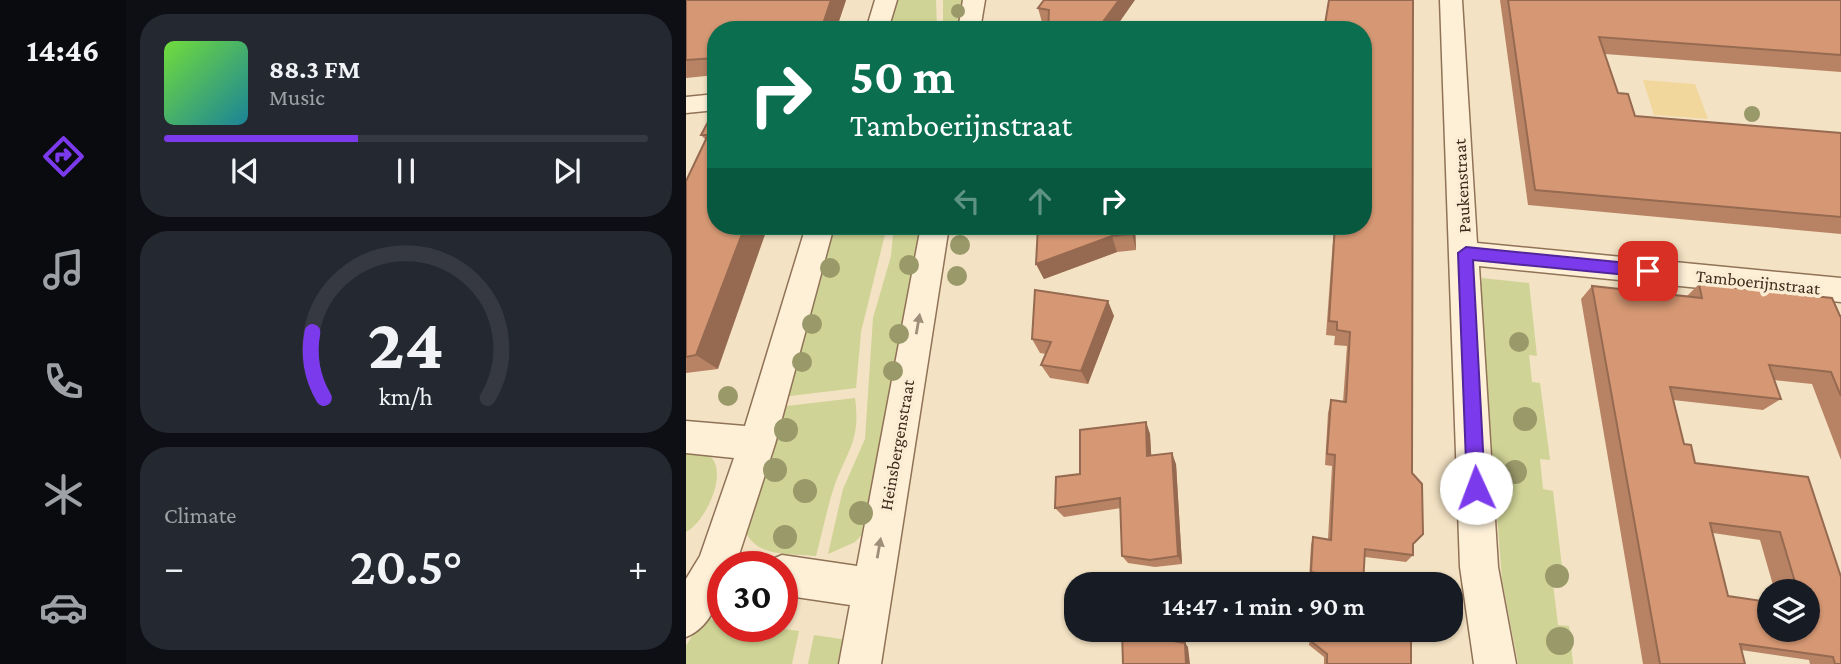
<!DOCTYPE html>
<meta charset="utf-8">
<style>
body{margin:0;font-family:"Crimson Pro",serif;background:#242831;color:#f1f3f6;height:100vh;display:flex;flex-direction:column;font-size:26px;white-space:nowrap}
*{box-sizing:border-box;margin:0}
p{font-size:23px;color:#9ea1a6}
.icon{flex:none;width:38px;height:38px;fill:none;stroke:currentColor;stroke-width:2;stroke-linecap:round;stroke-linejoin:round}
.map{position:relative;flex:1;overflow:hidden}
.panel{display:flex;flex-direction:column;gap:14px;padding:14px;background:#0d0f14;width:560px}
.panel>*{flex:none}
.banner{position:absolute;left:21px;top:21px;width:665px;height:214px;border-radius:28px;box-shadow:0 2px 5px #0004;background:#0b6e4f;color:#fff;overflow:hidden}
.tools{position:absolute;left:1071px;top:579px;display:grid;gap:14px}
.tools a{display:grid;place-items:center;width:63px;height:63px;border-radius:50%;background:#171b24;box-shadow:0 2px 5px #0004;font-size:35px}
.speed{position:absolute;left:21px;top:551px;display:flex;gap:14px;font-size:35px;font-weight:700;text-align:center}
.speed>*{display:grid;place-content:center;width:91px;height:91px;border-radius:50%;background:#171b24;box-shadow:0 2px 5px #0004;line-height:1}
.speed .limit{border:10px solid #d22;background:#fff;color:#111}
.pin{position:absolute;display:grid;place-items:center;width:60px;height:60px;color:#fff;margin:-30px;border-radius:14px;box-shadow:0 4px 10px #0006}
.me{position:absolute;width:77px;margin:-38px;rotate:358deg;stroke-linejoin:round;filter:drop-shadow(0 0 5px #0008)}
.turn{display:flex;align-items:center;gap:24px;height:147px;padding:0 28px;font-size:32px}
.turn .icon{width:91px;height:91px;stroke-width:2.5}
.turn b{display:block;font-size:49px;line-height:60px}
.lanes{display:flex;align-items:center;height:66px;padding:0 28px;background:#0003;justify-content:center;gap:35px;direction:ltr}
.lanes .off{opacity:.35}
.big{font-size:52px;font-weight:600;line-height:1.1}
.panel .card{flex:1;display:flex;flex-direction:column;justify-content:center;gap:10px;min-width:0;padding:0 24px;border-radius:28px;background:#242831}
.panel .dial{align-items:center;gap:0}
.dial svg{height:182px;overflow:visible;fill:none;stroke:#363941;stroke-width:7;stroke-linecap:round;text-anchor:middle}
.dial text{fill:#f1f3f6;stroke:none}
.song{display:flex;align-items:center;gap:21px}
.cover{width:84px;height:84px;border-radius:10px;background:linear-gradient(135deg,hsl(100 70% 55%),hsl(190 70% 35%))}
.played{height:7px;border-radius:4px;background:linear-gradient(90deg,#7c3aed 40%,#363941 40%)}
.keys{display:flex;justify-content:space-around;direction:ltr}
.heat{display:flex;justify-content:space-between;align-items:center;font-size:38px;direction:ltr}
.trip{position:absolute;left:378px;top:572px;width:399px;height:70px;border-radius:28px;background:#171b24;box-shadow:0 2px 5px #0004;font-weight:600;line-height:70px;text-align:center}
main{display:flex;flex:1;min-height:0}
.menu{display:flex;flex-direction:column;width:126px;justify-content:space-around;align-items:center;background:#090b0e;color:#9ea1a6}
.menu .icon{width:49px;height:49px}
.menu .on{color:#7c3aed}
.menu b{font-size:32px;color:#f1f3f6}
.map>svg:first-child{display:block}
.green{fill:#cfd395}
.sand{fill:#f2d79d}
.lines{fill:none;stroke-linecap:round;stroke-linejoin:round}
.street-casing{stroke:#907257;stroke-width:3}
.street{fill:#fdf0d7;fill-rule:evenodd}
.tree{fill:#9a996a}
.wall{fill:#b88364;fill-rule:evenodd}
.shaded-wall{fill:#966a51}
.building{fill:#d69874;stroke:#966a51;stroke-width:2;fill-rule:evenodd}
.oneway{fill:#9e8e7a}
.route{fill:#7c3aed;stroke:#51269a;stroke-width:2}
.labels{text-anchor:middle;stroke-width:7;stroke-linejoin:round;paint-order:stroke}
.street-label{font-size:18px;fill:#3e2b1d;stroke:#faedd3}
</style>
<main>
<nav class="menu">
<b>14:46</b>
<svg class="icon on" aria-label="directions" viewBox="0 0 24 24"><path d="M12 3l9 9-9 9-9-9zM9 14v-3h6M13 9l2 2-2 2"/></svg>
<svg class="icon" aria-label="music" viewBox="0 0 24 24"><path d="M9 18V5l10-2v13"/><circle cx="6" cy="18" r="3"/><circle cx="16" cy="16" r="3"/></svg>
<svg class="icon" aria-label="phone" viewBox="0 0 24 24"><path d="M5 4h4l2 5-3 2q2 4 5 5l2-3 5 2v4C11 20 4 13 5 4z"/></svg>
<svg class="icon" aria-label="climate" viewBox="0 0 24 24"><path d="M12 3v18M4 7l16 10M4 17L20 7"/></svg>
<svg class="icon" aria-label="car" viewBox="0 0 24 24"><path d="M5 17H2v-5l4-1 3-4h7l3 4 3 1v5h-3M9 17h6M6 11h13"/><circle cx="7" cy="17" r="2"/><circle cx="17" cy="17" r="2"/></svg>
</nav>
<section class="panel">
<div class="card">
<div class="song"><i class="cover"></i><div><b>88.3 FM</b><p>Music</p></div></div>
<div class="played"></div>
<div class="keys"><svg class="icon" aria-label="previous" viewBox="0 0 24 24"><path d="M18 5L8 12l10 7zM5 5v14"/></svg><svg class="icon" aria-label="pause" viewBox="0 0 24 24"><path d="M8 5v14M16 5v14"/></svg><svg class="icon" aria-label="next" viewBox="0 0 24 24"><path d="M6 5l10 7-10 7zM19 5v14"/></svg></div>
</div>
<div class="card dial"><svg viewBox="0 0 100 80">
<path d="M14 69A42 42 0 1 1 86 69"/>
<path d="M14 69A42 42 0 0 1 9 40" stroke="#7c3aed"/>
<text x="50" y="56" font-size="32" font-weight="700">24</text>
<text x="50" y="72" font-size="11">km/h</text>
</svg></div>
<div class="card"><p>Climate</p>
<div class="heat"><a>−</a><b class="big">20.5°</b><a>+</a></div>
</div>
</section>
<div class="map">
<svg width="1155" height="664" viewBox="0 0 1155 664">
<rect width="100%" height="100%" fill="#f3e2c3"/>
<path class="green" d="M209 0H250L251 30H200Z
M257 0H281L275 30H257Z
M144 226H201L175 332 170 388 96 397Z
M240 231 179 531 169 542 142 554 157 489 179 439 187 318 205 256 207 235Z
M796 278 843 283 851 356 843 355 846 382 854 383 864 460 854 459 857 489 867 491 878 584H867L872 625 883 626 887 664H832L816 580 794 292Z
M169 398C175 441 161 450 148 487 141 509 136 533 130 556 105 553 69 558 59 530L92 407Z
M0 446 33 449 25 457C42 475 19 522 0 532Z
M17 618 37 621V626H77L113 631 106 664H0V646Z
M128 635 162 640 158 664H122Z"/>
<path class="sand" d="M957 80 1009 84 1022 119 968 115Z"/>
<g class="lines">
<defs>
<path id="street" d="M189 0H211L202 30H180Z
M277 0H299L294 30H272Z
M754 0H776L791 243 1155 278V302L793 266 812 567 830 664H788L774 567Z
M30 94V110L0 113V97Z
M120 226H148L89 444 49 567H37C37 594 27 626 0 637V579L14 556 48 458 0 453V421L59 426Z
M235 226H263L195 664H153L164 605 96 595V567H80L82 561 96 555 171 566Z"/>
</defs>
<use href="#street" class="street-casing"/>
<use href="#street" class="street"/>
</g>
<g class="tree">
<circle cx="272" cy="11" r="7"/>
<circle cx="1066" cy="114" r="8"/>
<circle cx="274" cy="245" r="10"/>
<circle cx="223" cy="265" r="10"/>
<circle cx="144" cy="268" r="10"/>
<circle cx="271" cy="276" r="10"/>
<circle cx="126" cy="324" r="10"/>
<circle cx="213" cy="334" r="10"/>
<circle cx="833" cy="342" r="10"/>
<circle cx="116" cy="362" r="10"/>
<circle cx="207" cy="371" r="10"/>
<circle cx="42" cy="396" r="10"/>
<circle cx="839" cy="419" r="12"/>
<circle cx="100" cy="430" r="12"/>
<circle cx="89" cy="470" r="12"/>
<circle cx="829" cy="472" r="12"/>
<circle cx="119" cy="491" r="12"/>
<circle cx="175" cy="513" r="12"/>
<circle cx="99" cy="537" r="12"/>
<circle cx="871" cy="576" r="12"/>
<circle cx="874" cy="641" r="14"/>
</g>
<path class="wall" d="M0 0H160L150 30H30V75L0 78Z
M449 0 362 26H357L352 8Z
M643 0 727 545V555L720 562 679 557 677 584H628L629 580 623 579 625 545 627 537 642 539 646 466 639 465 642 413 645 400 657 402 661 346 648 345 649 336 640 335 648 226H677Z
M814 0H1155V72L919 54 932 93 949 116 1155 133V234L842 205Z
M30 107 32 369 0 373V181L20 140 15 135Z
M352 226H449L450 250 431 252 358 279 350 264Z
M1013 284 1155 316V460L1126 384 1088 380 1095 399 1077 410 987 400 998 444 1009 463 1122 477 1155 664H1124L1123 660 1055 650 1059 664H957L895 299 906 286 1001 296ZM1027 533 1074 540 1089 592H1122V630L1042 596Z
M428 316 402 384 364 378 355 365 360 354 354 353 346 339Z
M460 422 464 434 465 456 490 464 496 564 469 567 442 563 436 556 435 508 378 517 369 508 394 474Z
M625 630H725V664H638V657L623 645Z"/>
<path class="shaded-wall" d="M145 0H160L150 30H135Z
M433 0H449L428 30H411Z
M59 226H82L32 369 10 355Z
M445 226H449L450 250 446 234Z
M426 236 431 252 358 279 350 264Z
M422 301 428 316 402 384 395 371Z
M460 422 464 434 466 467 461 456Z
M486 453 490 464 496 564 492 556Z
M499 643 502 647 504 664H500Z"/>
<path class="building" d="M0 0H145L135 30H30V58L0 60Z
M358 0H433L411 30H362L363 10 352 8Z
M643 0H727L726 473 736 484 737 534 727 544V555L679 549 677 584H630L631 573 625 572 627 537 645 540 649 455 641 454 645 400 660 402 664 332 651 330V322L643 321 649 226H677V30H638Z
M822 0H1155V55L913 37 932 93 942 94 949 116 1155 133V217L849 190Z
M30 107V226H59L10 355 0 357V181L22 135H15Z
M352 226H445L446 234 426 236 350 264Z
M1013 284 1146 298 1154 316H1155V396L1145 372 1083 365 1095 399 984 387 998 444 1005 445 1009 463 1122 477 1155 577V664H1149L1147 657 1054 644 1059 664H974L906 286 1016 298ZM1024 523 1094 532 1112 592H1122V630H1083V602L1042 596Z
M349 290 422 301 395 371 355 365 365 342 346 339Z
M460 422 461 456 486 453 492 556 464 560 436 556 434 498 369 508 370 477 394 474V430Z
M627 630H725V664H641V654L626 642Z
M436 632 499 643 500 664H437Z"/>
<defs><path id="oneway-solid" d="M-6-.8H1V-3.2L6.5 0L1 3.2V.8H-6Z" transform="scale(1.75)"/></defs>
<g class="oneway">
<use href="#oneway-solid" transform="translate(232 324) rotate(-80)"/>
<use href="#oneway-solid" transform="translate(193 548) rotate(-80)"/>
</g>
<path class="route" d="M780 247 962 265 970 271 962 277 787 260 799 488 796 495 790 497 783 495 781 488 772 253Z"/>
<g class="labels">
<g class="street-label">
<text transform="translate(776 186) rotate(-93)" y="6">Paukenstraat</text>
<text transform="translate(1072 282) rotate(6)" y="6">Tamboerijnstraat</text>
<text transform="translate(211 445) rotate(-80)" y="6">Heinsbergenstraat</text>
</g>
</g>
</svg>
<div class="tools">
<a><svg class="icon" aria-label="layers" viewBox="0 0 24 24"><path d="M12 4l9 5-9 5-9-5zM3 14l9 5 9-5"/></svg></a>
</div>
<div class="speed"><div class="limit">30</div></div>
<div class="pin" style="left:962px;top:271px;background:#d93025"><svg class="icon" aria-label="arrive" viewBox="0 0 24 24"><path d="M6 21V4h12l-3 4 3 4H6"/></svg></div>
<svg class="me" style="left:790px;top:488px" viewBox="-20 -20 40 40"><circle r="19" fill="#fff"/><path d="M0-13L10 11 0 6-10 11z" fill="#7c3aed"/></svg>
<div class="trip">14:47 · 1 min · 90 m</div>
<div class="banner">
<div class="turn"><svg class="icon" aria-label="right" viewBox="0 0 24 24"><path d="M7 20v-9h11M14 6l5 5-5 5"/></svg><div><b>50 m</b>Tamboerijnstraat</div></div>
<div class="lanes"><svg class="icon off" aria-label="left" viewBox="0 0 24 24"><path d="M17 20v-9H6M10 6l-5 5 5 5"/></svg><svg class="icon off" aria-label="ahead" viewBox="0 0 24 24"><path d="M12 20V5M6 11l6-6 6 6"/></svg><svg class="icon" aria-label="right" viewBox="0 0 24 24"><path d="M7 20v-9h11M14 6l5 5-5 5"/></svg></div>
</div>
</div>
</main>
